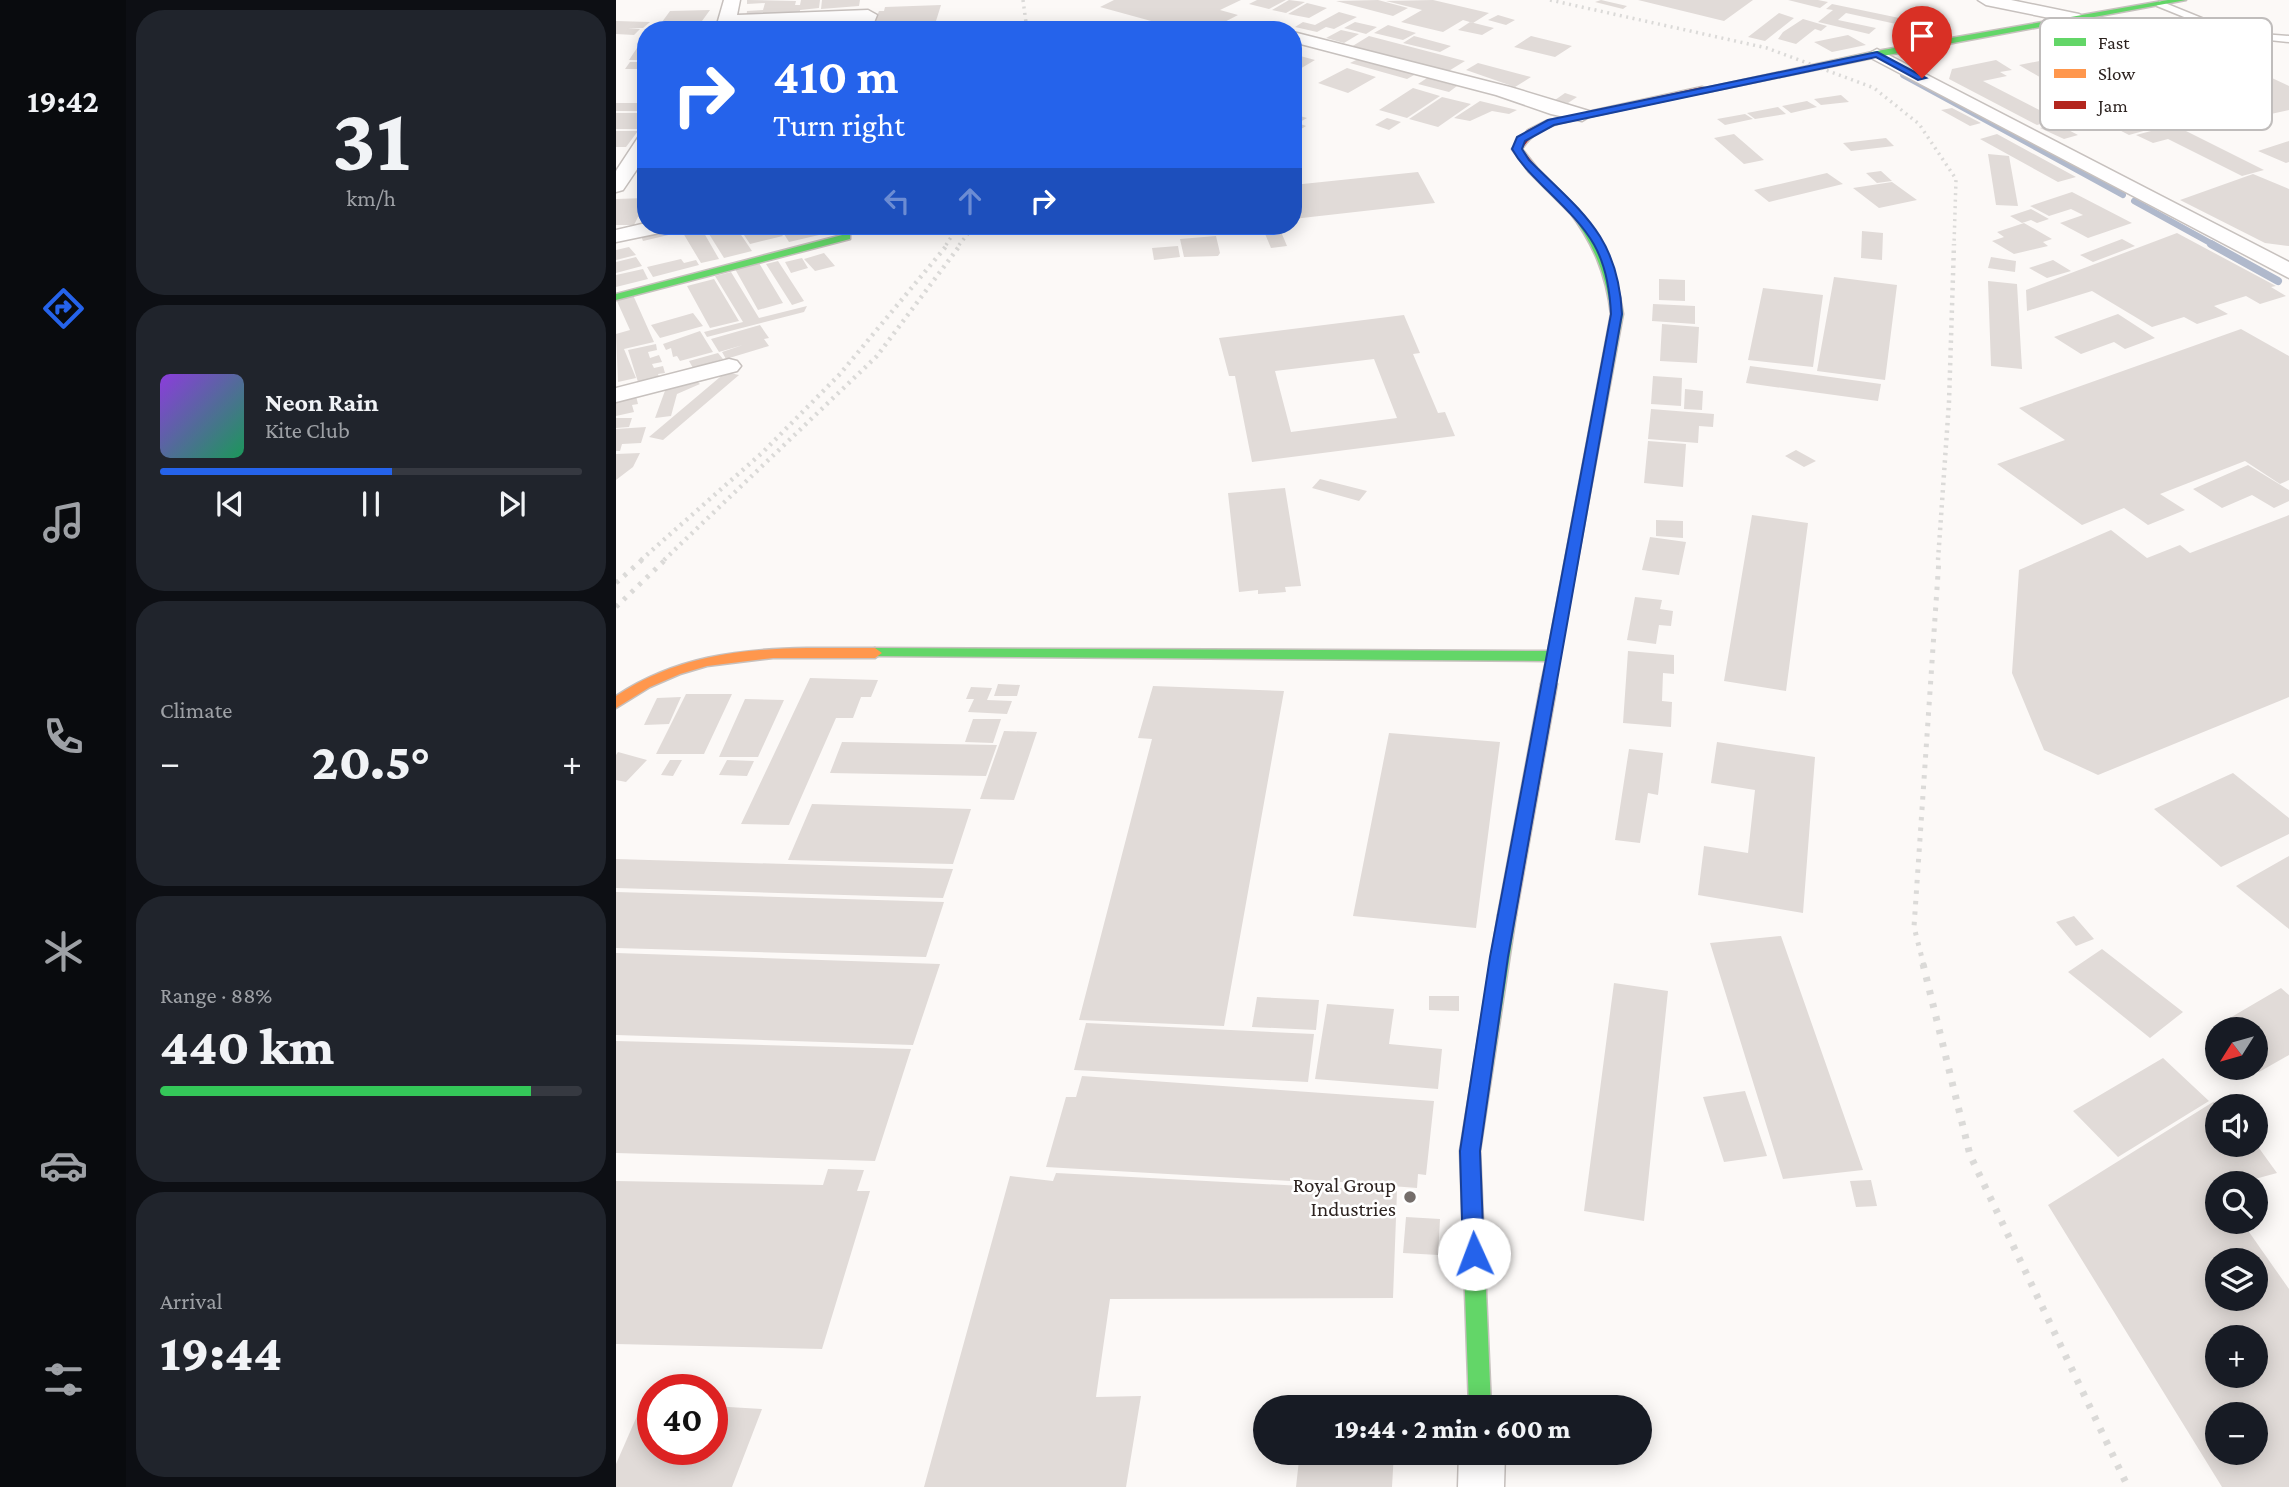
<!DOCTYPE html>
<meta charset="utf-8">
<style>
body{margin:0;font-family:"Crimson Pro",serif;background:#20242c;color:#f1f3f6;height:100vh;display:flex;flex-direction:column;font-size:26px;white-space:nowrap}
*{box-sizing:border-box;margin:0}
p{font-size:23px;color:#9ea1a6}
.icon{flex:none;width:38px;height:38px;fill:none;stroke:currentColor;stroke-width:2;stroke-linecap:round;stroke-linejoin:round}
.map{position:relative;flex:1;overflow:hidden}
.panel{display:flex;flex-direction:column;gap:10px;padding:10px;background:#0d0f14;width:490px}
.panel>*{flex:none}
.top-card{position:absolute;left:21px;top:21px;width:665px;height:214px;border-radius:28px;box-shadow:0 4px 18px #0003;background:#2563eb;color:#fff;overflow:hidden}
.needle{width:46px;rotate:233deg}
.fabs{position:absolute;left:1589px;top:1017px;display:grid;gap:14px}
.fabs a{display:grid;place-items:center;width:63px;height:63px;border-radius:50%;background:#171b24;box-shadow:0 4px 18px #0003;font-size:35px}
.speed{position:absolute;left:21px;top:1374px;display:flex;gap:14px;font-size:35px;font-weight:700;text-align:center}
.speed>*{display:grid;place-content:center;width:91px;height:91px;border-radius:50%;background:#171b24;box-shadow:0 4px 18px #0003;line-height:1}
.speed .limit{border:10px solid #d22;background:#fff;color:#111}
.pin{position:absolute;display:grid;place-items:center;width:60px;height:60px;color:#fff;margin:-72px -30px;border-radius:50% 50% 50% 0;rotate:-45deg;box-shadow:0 0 7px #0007}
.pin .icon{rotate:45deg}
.me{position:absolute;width:77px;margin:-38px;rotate:358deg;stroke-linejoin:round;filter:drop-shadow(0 0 5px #0008)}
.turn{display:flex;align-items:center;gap:24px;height:147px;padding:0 21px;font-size:32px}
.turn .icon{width:91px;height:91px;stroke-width:2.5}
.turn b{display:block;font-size:49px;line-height:60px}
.lanes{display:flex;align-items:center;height:66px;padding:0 21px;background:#0003;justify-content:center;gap:35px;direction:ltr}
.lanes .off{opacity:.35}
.big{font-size:52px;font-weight:800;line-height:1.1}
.panel .widget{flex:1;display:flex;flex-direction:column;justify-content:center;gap:10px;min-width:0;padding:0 24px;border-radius:28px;background:#20242c}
.panel .dial{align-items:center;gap:0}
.dial b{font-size:91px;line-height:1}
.song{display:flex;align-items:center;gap:21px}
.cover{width:84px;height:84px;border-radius:10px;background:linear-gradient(135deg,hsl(270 70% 55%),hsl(150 70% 35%))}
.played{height:7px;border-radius:4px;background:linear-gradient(90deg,#2563eb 55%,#363941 55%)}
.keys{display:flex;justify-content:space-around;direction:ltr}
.heat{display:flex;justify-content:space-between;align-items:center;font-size:38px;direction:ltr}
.charge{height:10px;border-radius:5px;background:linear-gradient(90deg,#34c759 88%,#363941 0)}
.trip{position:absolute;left:637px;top:1395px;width:399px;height:70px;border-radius:35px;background:#171b24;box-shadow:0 4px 18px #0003;font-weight:800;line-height:70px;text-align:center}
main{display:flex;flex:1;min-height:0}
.dock{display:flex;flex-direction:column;width:126px;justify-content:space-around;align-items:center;background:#090b0e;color:#9ea1a6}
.dock .icon{width:49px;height:49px}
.dock .on{color:#2563eb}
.dock b{font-size:32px;color:#f1f3f6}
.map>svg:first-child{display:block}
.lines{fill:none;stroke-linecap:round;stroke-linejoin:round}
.stream-far1{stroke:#b0b9cc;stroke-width:6}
.stream{stroke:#b0b9cc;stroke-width:8}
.building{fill:#e1dbd8;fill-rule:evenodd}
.lane-casing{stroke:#c7c1be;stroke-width:3}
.street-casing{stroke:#c7c1be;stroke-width:3}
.fast-casing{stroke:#c7c1be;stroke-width:3}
.slow-casing{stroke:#c7c1be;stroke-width:3}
.jam-casing{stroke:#c7c1be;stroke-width:3}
.lane{fill:#fffefe;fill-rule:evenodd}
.street{fill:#fffefe;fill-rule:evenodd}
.fast{fill:#63d668;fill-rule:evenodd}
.slow{fill:#ff974d;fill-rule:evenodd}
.jam{fill:#b3261e;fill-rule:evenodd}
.rail-far3{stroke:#dbdad8;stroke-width:3.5;stroke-dasharray:2 4.5;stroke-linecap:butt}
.rail-far2{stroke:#dbdad8;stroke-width:4.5;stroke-dasharray:2.5 5;stroke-linecap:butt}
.rail-far1{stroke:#dbdad8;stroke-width:5;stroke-dasharray:3.5 7;stroke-linecap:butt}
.rail{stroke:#dbdad8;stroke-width:7;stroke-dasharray:4.5 9;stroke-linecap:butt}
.route{fill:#2563eb;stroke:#184099;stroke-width:2}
.poi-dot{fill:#756e6b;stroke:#fff;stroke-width:2.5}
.labels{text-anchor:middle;stroke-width:5;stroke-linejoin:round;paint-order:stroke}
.near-poi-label{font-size:21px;fill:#2d2320;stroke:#fff;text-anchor:end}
.key{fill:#fff;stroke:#c0bdbc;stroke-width:2}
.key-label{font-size:19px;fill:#2d2320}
</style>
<main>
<nav class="dock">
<b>19:42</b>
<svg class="icon on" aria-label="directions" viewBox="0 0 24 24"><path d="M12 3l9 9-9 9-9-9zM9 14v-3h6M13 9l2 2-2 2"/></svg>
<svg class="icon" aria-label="music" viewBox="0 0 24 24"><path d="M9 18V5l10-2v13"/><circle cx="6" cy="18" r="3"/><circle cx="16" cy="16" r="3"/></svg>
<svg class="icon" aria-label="phone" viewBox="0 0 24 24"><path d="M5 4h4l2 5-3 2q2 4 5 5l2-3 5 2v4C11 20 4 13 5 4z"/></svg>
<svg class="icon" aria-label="climate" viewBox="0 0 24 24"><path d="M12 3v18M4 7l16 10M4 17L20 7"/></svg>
<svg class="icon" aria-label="car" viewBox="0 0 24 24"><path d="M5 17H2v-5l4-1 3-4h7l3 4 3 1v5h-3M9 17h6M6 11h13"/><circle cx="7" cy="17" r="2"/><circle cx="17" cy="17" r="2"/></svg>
<svg class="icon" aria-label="filters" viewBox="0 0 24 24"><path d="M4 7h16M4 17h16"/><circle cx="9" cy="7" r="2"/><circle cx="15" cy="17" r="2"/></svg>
</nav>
<section class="panel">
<div class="widget dial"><b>31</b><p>km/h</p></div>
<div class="widget">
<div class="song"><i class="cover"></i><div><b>Neon Rain</b><p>Kite Club</p></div></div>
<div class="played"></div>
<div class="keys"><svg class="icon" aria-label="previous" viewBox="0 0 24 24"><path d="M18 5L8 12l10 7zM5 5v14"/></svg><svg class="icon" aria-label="pause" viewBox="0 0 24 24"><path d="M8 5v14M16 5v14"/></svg><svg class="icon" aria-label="next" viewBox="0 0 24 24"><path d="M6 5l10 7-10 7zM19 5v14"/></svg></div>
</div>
<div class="widget"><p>Climate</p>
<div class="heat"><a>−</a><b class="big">20.5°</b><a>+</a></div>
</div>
<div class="widget"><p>Range · 88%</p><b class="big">440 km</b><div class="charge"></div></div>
<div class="widget"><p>Arrival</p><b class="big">19:44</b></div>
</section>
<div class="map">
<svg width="1673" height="1487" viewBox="0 0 1673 1487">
<rect width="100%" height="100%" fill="#fcf9f7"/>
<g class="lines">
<path class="stream-far1" d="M1287 75 1507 195
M1518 201 1598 245"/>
<path class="stream" d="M1595 244 1662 281"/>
</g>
<path class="building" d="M131 0 180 1 179 5H184L185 0H204L203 8 184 10V16L130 20 131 11 147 10 149 3 131 4Z
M206 0H244L243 6 205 9Z
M498 0H625L604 10 622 15 593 30H568L484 7Z
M641 0H670L653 9 633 4Z
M673 0 689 2 670 13 656 10Z
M762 0 792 8 777 16 720 1Z
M817 0 873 13 857 23 847 20 827 32 785 22 806 10 770 1Z
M985 0 1011 6 1007 9 979 2Z
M1022 0H1137L1108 21Z
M1172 0H1202L1212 2 1204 8Z
M691 3 711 8 693 18 672 14Z
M1216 4 1317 25 1312 31 1230 13 1222 20 1260 28 1253 34 1202 22 1217 10 1210 9Z
M325 5 320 21 258 23 263 11H268L269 7Z
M94 10 86 21 46 22 54 11Z
M723 12 741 17 718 29 710 27 701 32 679 27 687 22 699 25Z
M1163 13 1178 18 1149 41 1132 37Z
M882 15 899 20 890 25 872 20Z
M225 19 223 26 176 30 180 21Z
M1187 19 1211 26 1205 31 1199 29 1180 44 1162 39 1167 32Z
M0 21 34 22 27 28H12L24 29 18 35 0 34Z
M179 21 174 30H117L122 22Z
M100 22 95 28 36 30 42 23Z
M516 22 543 29V30H501Z
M739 22 761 27 750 34 728 28Z
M854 22 878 28 866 35 842 30Z
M772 25 800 33 787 40 758 33Z
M725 30 743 34 728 43 710 38Z
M1232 35 1250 45 1216 52 1198 42Z
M753 36 849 61 831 72 735 47Z
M798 36 835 46 824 52 787 43Z
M915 36 956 46 939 57 898 47Z
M30 47V60H13L21 48Z
M1598 51 1673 86V110L1586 129 1558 113 1567 111 1561 108 1548 110 1532 101 1537 100 1515 88 1525 86 1498 71Z
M677 54 699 60 677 73Z
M1454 55 1470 64 1460 66 1481 78 1439 86 1403 65Z
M744 58 800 74 791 79 734 63Z
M1380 60 1396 70 1384 72 1391 76 1367 81 1441 119 1421 125 1333 79 1336 69Z
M14 62H30V69H9Z
M862 63 915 77 899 87 850 70Z
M731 68 760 77 732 93 702 83Z
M811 78 841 86 833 92 802 84Z
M797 88 824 96 791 118 763 110Z
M949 93 961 97 952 103 939 100Z
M1225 95 1233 102 1205 105 1198 99Z
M826 97 855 104 822 127 793 119Z
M864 101 901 110 893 114 876 111 854 121 838 118Z
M1191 101 1201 107 1175 113 1166 106Z
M0 103H30V111H0Z
M1162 107 1170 114 1139 119 1131 113Z
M1336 108 1365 123 1354 126 1325 110Z
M1495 111 1506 117 1530 111 1648 170 1626 176 1552 139 1537 143 1520 135 1535 131 1525 126 1531 130 1513 135 1476 116Z
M0 113H30V122L24 129H0Z
M677 114 691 118 682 123 690 126 677 134Z
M1129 114 1137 119 1109 125 1101 119Z
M771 118 785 122 773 130 759 125Z
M1439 123 1462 135 1448 139 1424 128Z
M0 131H22L10 147H0Z
M1118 134 1148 160 1128 164 1098 138Z
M1381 134 1460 177 1442 182 1364 139Z
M1270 138 1278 146 1235 151 1227 143Z
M1673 141V162L1670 163 1642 151Z
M1372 154 1393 156 1402 206 1380 205Z
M1265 171 1276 181 1261 183 1250 173Z
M802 172 819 203 677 219V185Z
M1211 173 1227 184 1153 202 1138 190Z
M1637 174 1673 189V246L1649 243 1564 200Z
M1276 182 1301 200 1263 208 1237 188Z
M1456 192 1516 223 1472 238 1444 223 1467 215 1455 209 1433 216 1414 206Z
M30 198V217H22L18 225H0V199Z
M1415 209 1433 219 1421 223 1415 220 1406 223 1394 216Z
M1408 223 1436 239 1427 242 1432 246 1398 254 1376 241 1388 237 1381 232Z
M74 226H84L103 259 85 263 64 228Z
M88 226H119L136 251 108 258Z
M122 226H159L167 236 134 244Z
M163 226H197L203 235 173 242Z
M663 227 671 246 655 248 647 229Z
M62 228 65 232 27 241 25 236Z
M1246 231 1267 233 1266 260 1245 258Z
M1561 233 1660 286 1655 287 1670 296 1644 304 1630 296 1598 306 1612 314 1581 324 1568 317 1536 327 1476 291 1411 311 1410 290Z
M600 236 604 253 602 256 568 257 564 239Z
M1506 239 1519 246 1477 262 1464 255Z
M562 246 564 257 538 260 536 248Z
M13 247 20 255 0 260V250Z
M208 253 219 266 199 271 188 259Z
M20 257 26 266 0 273V262Z
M1375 257 1400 261 1399 272 1372 268Z
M186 258 192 268 175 273 169 262Z
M65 259 68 263 80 260 83 265 37 277 31 267Z
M1437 260 1455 271 1431 278 1413 268Z
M162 261 188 301 176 305 150 264Z
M143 263 167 303 142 310 119 269Z
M27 269 32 279 0 287V275Z
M115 272 143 318 191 306 188 312 91 337 88 332 127 322 99 276Z
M1218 277 1281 285 1269 380 1201 371Z
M98 279 123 321 94 328 71 286Z
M1043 279 1069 280V301L1043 300Z
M1372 281 1401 284 1406 369 1375 366Z
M1147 288 1207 295 1197 367 1132 360Z
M17 295 38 342 8 349 20 378 2 382 0 334 14 330 0 299Z
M1037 304 1079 306V324L1036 321Z
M77 313 87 326 44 338 35 325Z
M1502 314 1539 338 1509 349 1498 342 1465 354 1438 337Z
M788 315 804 353 797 354 822 413 829 412 839 436 636 462 619 376H613L603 338ZM758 359 781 418 675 432 659 371Z
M1046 324 1083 327 1081 363 1044 361Z
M144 325 153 338 148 339 153 346 110 359 106 352 127 345 103 352 95 339Z
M1625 329 1673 356V480L1664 484 1629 461 1544 494 1569 510 1532 525 1508 508 1466 525 1381 464 1449 440 1403 408Z
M84 331 97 352 64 361 61 356 57 357 55 348 50 350 47 344Z
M40 344 41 350 32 352 34 358 43 355 46 362 36 364 38 368 47 366 49 373 42 374 43 377 22 382 12 350Z
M102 353 107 359 77 368 73 361Z
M1134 366 1265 384 1262 401 1130 383Z
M110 372 123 375 47 440 33 437Z
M1037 376 1066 378 1065 406 1035 404Z
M79 379 84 384 61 394 55 416 39 418 50 388Z
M1069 389 1087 391 1086 410 1068 409Z
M20 396 22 404 16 405 18 412 0 416V400Z
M1035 409 1098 414 1097 427 1083 426 1082 443 1032 439Z
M0 418H16L13 427 0 428Z
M30 427 25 443 6 444 4 451H0V429Z
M1032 441 1070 444 1067 487 1028 483Z
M1180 450 1200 461 1188 467 1169 456Z
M24 453 17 467 0 480V454Z
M1632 465 1673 490V501L1658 508 1636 495 1606 508 1577 489Z
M704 479 751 491 743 501 696 488Z
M669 488 685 586 669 587 670 592 642 594V590L623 592 612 493Z
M1136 515 1192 523 1170 691 1108 681Z
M1673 515V697L1482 775 1428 750 1396 673 1403 570 1495 530 1531 558 1564 545 1574 553Z
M1040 520 1067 521V538L1040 536Z
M1034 537 1070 542 1063 575 1026 570Z
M1019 597 1046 600 1044 609 1057 611 1055 626 1043 625 1040 644 1011 640Z
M1012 651 1058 655V674L1047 673 1046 701 1056 702 1055 727 1007 723Z
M194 678 262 680 255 697H245L237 718H220L173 825 125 824Z
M382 684 404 685 401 696H378Z
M537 686 668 691 608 1026 463 1020 536 739 522 738Z
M355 687 376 688 371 700 396 701 391 714 352 712 358 699H350Z
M70 694H116L88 754H40Z
M65 697 53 724 28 725 41 698Z
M129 699 168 700 142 757H103Z
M357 719H385L377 743 349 742Z
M388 731 421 732 398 800 364 799Z
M773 733 884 742 860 928 737 916Z
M226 742 381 745 370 776 214 773Z
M1101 742 1199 757 1187 913 1082 895 1088 846 1132 853 1139 790 1095 783Z
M1013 749 1047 753 1042 795 1032 793 1024 843 999 840Z
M2 752 31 760 10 782 0 780V755Z
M54 760H66L57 776 45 775Z
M111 760 138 761 131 776 103 775Z
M1617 773 1673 818V834L1605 867 1538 809Z
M196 804 355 809 337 864 172 860Z
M1673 856V929L1620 886Z
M0 859 337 869 327 898 0 888Z
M0 892 328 902 310 957 0 948Z
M1458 916 1478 939 1460 946 1440 922Z
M1165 936 1247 1170 1167 1179 1094 943Z
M1486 949 1567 1012 1534 1038 1452 972Z
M0 953 324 964 297 1045 0 1035Z
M998 983 1052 991 1028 1221 968 1211Z
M1665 988 1673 995V1055L1643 1072 1637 1068H1640V1029H1601V1035L1595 1029Z
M813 996H843V1011L813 1010Z
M641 997 703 1000 700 1030 636 1027Z
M711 1004 778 1009 773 1044 826 1049 822 1089 699 1079Z
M470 1023 698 1034 692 1082 458 1070Z
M0 1041 295 1049 259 1161 0 1153Z
M1547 1058 1593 1101 1502 1157 1457 1111Z
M466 1076 818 1101 810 1175 802 1174 801 1188 674 1178V1181L430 1167 450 1097H460Z
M1129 1091 1151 1156 1108 1162 1087 1097Z
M1605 1100 1610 1106H1601V1144H1640L1661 1173 1624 1183H1601V1222H1626L1673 1289V1487H1606L1432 1205 1597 1102ZM1601 1260H1640V1298H1601ZM1601 1337H1640V1376H1601ZM1601 1414H1640V1452H1601Z
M212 1169 248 1170 241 1191H254L206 1349 0 1344V1181L207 1185Z
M440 1173 781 1191 777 1298 494 1299 480 1397 525 1396 510 1487H308L394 1176 437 1181Z
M1255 1180 1261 1206 1240 1207 1234 1181Z
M790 1217 824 1219 822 1255 787 1253Z
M28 1400 37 1401V1449H96V1406L146 1409 116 1487H0V1464Z
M724 1452H778L776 1487H680L683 1460 723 1463Z"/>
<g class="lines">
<defs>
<path id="lane" d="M1544 1 1620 32 1673 36V42L1615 36 1541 6 1540 4Z"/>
<path id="street" d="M108 0H124L121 15 252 10 261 15 255 30H237L241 21 111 26 102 21Z
M1362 0H1395L1463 14 1472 19 1463 24 1370 5Z
M677 32 894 87 973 111 976 115 966 121 935 114 880 95 677 42Z
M1261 49 1673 262V278L1255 58 1252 54Z
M30 134V156L7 190 0 192V171L23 136Z
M30 223V226H56L53 231 0 242V230Z
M113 359 121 361 125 366 121 371 0 402V388Z
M843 1452H889L888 1487H842Z"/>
<path id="fast" d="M1552 0H1570L1261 57 1086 93 1081 90 1261 51Z
M954 209H962C988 240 1001 273 1007 314L938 688H928L925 684 930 661 254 656 252 653 254 650 259 648 932 651 995 314C990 273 977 243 953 211Z
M230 234 234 235V239L0 300V294Z
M891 908 897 910 900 915 864 1151 875 1407H853L844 1151 882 915 885 910Z"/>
<path id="slow" d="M191 648H259L266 653 259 658H157L91 666 64 674 34 687 0 708V696C59 657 122 649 191 648Z"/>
<path id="jam" d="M1086 87 1089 88V92L944 123C928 128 915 134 906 149L921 168 962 209V213H954L913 172 896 149 912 130 930 121Z
M933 679 941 684 900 915 897 920H885L882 915 925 684Z"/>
</defs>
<use href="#lane" class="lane-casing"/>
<use href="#street" class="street-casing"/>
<use href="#fast" class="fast-casing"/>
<use href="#slow" class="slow-casing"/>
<use href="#jam" class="jam-casing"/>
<use href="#lane" class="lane"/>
<use href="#street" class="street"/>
<use href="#fast" class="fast"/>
<use href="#slow" class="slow"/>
<use href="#jam" class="jam"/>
<path class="rail-far3" d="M407 0 411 30
M934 0 1151 48 1258 88 1303 124 1340 179 1338 245
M330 245 342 226
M343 245 358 226"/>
<path class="rail-far2" d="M25 560 147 452 224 374 332 244
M48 560 261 356 345 244
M1322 560 1333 402 1338 244"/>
<path class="rail-far1" d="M0 583 27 559
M0 607 50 559
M1308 966 1298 927 1323 559"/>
<path class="rail" d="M1307 964 1354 1155 1512 1487"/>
</g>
<path class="route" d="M1261 52 1310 78 1302 80 1260 57 938 125 909 141 906 149 913 160C965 212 1002 235 1006 314L892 957 864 1151 868 1254 865 1260 858 1263 850 1260 847 1254 844 1151 874 957 995 314C992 252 974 232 931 190 918 177 905 165 896 149L901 137 932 120Z"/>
<circle class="poi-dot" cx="794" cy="1197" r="7"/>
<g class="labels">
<g class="near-poi-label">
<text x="780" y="1192">Royal Group<tspan x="780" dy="24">Industries</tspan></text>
</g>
</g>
<rect x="1424" y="18" width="232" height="112" rx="10" class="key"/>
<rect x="1438" y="38" width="32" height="8" fill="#63d668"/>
<rect x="1438" y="69" width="32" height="9" fill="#ff974d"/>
<rect x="1438" y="101" width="32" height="8" fill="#b3261e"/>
<g class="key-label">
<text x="1482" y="49">Fast</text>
<text x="1482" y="80">Slow</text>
<text x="1482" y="112">Jam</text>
</g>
</svg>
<div class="fabs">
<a><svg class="needle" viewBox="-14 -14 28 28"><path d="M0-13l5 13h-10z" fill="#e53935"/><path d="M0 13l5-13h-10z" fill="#9ea1a6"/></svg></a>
<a><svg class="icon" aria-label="sound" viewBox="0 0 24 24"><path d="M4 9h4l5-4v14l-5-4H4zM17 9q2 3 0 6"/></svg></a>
<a><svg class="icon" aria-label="search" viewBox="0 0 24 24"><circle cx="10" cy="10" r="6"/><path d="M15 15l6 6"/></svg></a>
<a><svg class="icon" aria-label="layers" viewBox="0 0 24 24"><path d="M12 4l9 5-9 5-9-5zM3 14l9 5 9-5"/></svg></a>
<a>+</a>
<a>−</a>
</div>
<div class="speed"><div class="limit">40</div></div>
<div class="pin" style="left:1306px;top:78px;background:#d93025"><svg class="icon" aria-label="arrive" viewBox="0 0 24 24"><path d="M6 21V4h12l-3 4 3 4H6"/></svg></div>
<svg class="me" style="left:858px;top:1254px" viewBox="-20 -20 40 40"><circle r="19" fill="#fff"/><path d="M0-13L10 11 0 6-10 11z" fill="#2563eb"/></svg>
<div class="trip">19:44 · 2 min · 600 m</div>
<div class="top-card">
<div class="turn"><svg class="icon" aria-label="right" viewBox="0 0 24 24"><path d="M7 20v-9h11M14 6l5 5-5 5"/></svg><div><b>410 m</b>Turn right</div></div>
<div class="lanes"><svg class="icon off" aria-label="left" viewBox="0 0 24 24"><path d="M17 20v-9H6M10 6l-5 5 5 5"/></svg><svg class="icon off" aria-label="ahead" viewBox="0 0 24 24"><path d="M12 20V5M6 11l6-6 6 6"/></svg><svg class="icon" aria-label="right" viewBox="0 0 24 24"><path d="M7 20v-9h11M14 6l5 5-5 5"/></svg></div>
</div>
</div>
</main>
